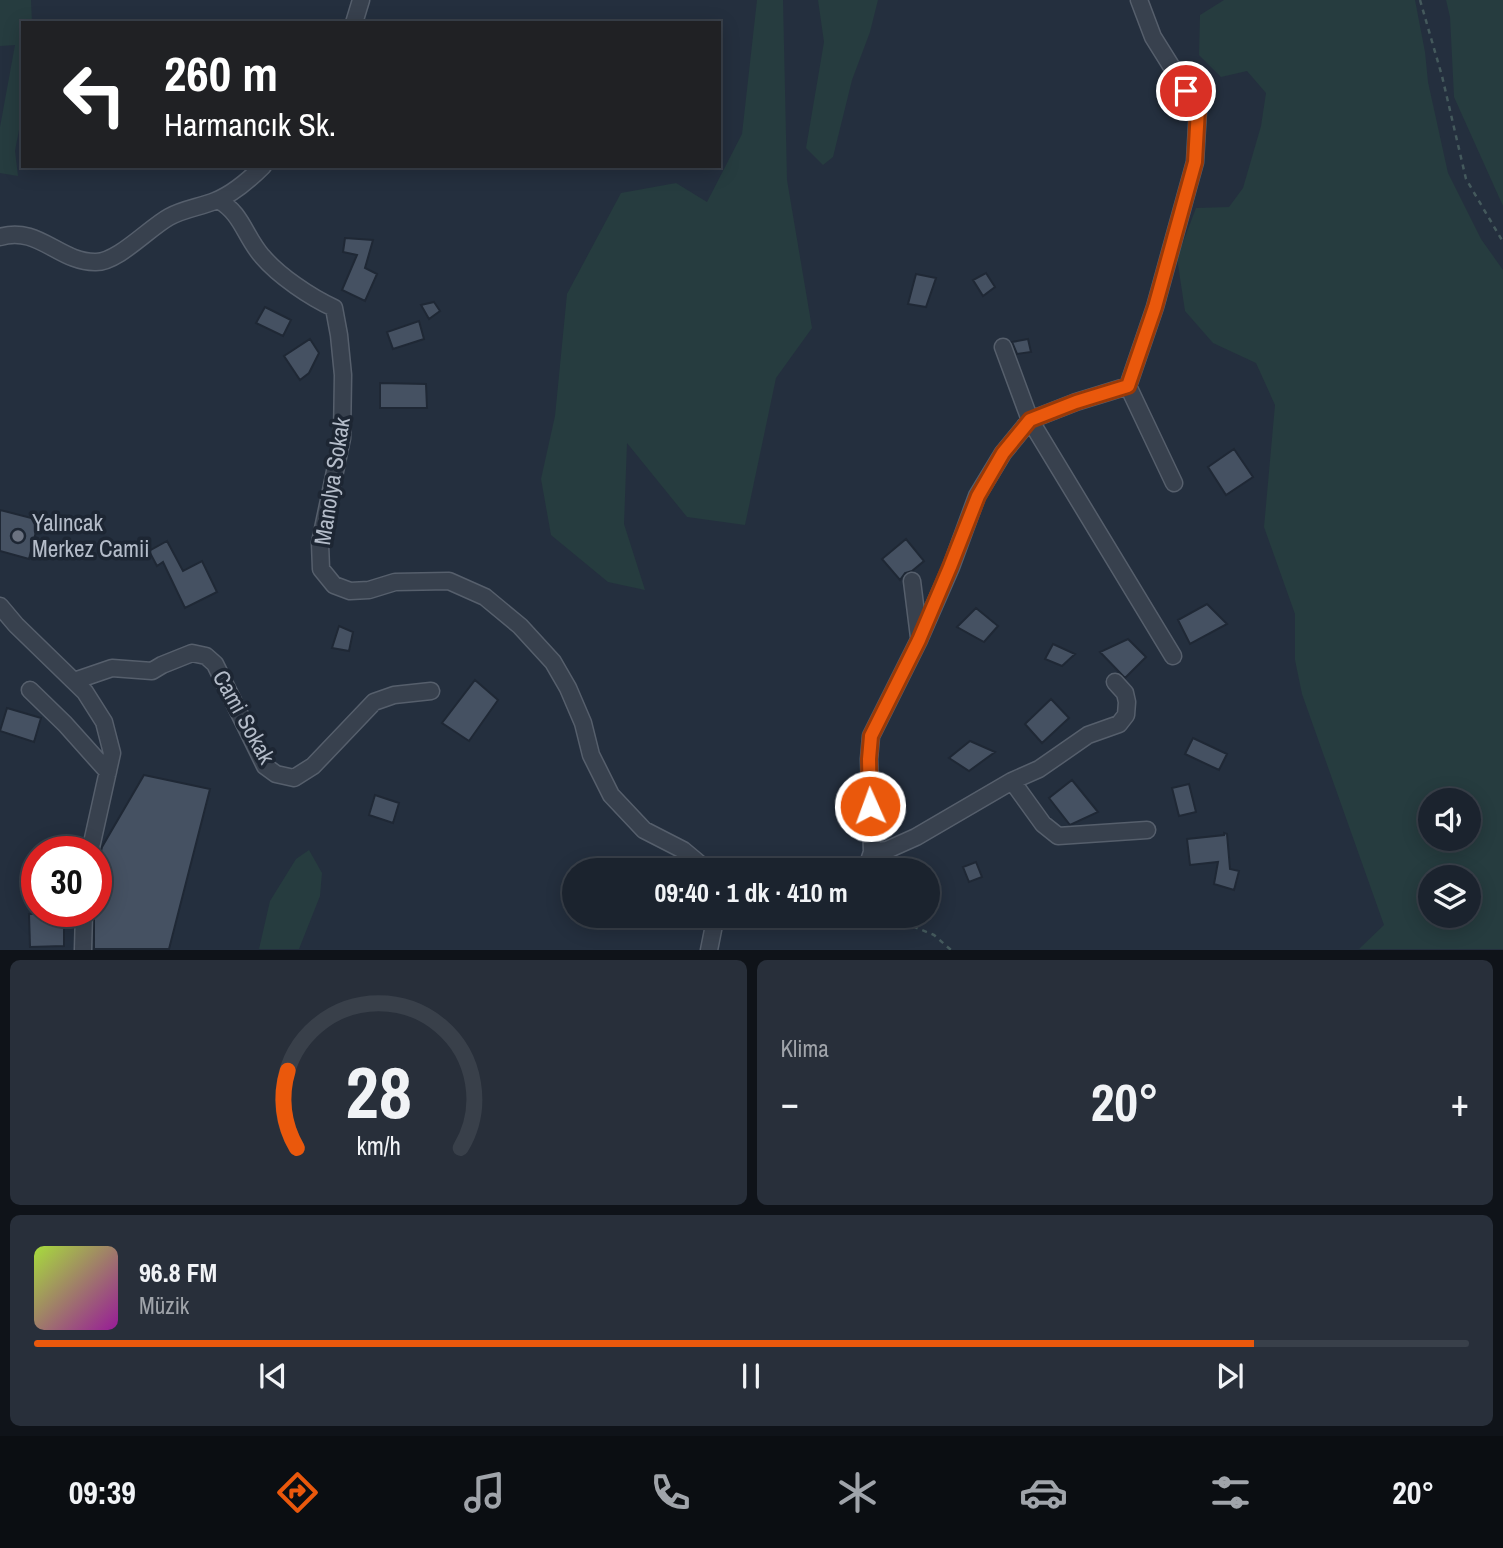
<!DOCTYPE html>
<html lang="tr">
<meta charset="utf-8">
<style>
body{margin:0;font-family:"Archivo Narrow",sans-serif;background:#282f3a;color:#f1f3f6;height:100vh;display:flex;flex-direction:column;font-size:26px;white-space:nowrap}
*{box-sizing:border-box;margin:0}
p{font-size:23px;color:#a0a4aa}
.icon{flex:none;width:38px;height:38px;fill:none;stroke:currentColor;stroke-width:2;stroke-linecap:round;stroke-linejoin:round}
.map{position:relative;height:950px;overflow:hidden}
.side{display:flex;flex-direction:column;gap:10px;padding:10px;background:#0f1319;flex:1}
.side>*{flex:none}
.hud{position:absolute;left:21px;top:21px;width:700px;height:147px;border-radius:0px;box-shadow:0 4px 18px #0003,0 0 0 2px #39404a;background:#202124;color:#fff;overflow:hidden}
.controls{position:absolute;left:1418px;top:788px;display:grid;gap:14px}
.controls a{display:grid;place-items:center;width:63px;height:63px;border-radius:50%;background:#1b232e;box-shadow:0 4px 18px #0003,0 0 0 2px #39404a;font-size:35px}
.speed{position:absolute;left:21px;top:836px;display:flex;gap:14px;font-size:35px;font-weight:700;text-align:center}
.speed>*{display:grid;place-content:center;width:91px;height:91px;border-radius:50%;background:#1b232e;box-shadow:0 4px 18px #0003,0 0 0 2px #39404a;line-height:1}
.speed .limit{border:10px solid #d22;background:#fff;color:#111}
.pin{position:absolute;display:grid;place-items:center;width:60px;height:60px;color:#fff;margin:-30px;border:4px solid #fff;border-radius:50%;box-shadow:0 2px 7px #0007}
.me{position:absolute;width:77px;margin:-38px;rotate:358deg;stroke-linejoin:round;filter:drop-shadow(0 0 5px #0008)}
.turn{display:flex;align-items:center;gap:24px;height:147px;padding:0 28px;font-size:32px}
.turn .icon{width:91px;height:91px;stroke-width:2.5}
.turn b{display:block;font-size:49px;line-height:60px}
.big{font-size:52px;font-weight:800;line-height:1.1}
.side .tile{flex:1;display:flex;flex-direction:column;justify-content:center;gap:10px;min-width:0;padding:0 24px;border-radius:10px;background:#282f3a}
.side .dial{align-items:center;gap:0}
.dial svg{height:182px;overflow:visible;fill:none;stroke:#39404a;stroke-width:7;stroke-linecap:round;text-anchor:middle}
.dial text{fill:#f1f3f6;stroke:none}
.song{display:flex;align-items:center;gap:21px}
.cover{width:84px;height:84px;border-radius:10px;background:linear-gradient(135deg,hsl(80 70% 55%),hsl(300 70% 35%))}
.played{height:7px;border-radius:4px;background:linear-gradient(90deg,#ea580c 85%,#39404a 85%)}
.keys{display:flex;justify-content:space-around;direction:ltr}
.heat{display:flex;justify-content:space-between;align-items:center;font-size:38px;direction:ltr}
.side .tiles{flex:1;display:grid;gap:10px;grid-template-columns:1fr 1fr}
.tile:last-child{grid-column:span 2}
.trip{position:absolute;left:562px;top:858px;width:378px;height:70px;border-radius:35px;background:#1b232e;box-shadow:0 4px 18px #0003,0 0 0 2px #39404a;font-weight:800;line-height:70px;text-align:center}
.dock{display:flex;height:112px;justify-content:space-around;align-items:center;background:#0b0e12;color:#a0a4aa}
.dock .icon{width:49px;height:49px}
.dock .on{color:#ea580c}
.dock b{font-size:32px;color:#f1f3f6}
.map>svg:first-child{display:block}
.green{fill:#263c3f;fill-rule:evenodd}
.building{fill:#455162;stroke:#1f2835;stroke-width:2}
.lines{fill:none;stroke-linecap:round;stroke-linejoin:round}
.minor-casing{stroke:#565f6c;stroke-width:19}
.path{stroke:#44595c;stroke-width:2.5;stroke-dasharray:5 5;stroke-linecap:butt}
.minor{stroke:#38414e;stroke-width:16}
.route-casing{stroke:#983908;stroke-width:18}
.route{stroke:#ea580c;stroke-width:12}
.worship-dot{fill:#6b7280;stroke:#1d2633;stroke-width:2.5}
.labels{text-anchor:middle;stroke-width:7;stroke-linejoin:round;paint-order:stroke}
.street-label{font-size:23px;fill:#b4bcc9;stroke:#1d2633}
.poi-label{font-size:23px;fill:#b4bcc9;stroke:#1d2633;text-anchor:start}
</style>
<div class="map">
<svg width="1503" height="950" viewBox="0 0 1503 950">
<rect width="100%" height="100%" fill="#242f3e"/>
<path class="green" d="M0 0H31L32 23H23V109L15 151 18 176 0 173V127L15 45 0 46Z
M757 0H783L787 180 812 328 776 378 745 525 687 517 627 443 624 524 645 590 608 582 551 535 541 479 555 416 567 294 621 193 676 183 707 202 742 134Z
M818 0H878L870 32 852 80 833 157 823 165 806 148 824 42Z
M1224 0H1415L1425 52 1428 82 1448 173 1481 239 1503 270V949H1359L1384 925 1302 694 1295 660V614L1264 527 1275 405 1256 363 1213 343 1185 311 1177 258 1196 208 1229 207 1243 188 1261 126 1266 93 1247 71 1221 77 1199 55 1200 15ZM1430 800H1468V838H1430ZM1430 877H1468V915H1430Z
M1446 0H1503V206L1454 97 1450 17Z
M309 850 322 873 320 896 299 949H259L270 901 296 859Z"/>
<path class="building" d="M345 238 373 240 365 268 377 274 365 301 342 290 357 255 343 252Z
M986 273 995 287 983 296 973 280Z
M916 274 936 278 926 307 908 304Z
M434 302 440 311 429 319 421 305Z
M265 307 291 320 283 336 256 323Z
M419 321 424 339 393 349 387 332Z
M310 339 319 353 309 373 300 380 284 356Z
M1028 339 1031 352 1017 354 1012 342Z
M380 383 426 384 427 408H380Z
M1234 449 1253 477 1226 495 1208 467Z
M0 510 39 520 29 559 0 551Z
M906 539 924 561 912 571 905 573 900 580 882 559Z
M167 541 183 571 202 561 217 592 185 608 163 562 157 566 149 551Z
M1207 604 1227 624 1190 644 1178 620Z
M976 608 998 626 984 642 957 627Z
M339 626 353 632 349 651 332 648Z
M1128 639 1146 657 1125 678 1100 652Z
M1053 644 1075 654 1062 666 1045 659Z
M475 680 498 700 469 741 442 723Z
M1051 699 1069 718 1042 743 1025 724Z
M7 708 41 718 34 742 0 731Z
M1193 738 1227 754 1219 770 1185 754Z
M970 741 995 752 969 771 949 758Z
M144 775 210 789 169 949H94V912H96V860L100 855 102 847Z
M1072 780 1098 812 1070 825 1049 798Z
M1189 784 1196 812 1179 816 1172 788Z
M375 795 399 803 393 823 369 815Z
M1224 833 1227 834 1230 869 1239 871 1234 890 1214 884 1218 862 1190 865 1187 839 1224 835Z
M976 862 982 877 969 882 963 867Z
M64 913V946L30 947 29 914Z"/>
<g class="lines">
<defs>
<path id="minor" d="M354 23 361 0
M218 200C242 213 245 237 262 256 279 276 310 297 334 308L339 335 343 375 342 438 320 543 321 569 334 585 350 591 369 590 395 582 449 581 485 597 520 626 553 662 568 688 583 723 591 755 611 795 644 830 683 850 707 870
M0 237C38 225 60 263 96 262 118 262 149 228 169 217 183 209 200 207 215 201 233 194 250 179 263 166
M1003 347 1030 420 1173 656
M1128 386 1174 483
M912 581 919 637
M0 606 16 625 85 692 104 722 112 753 90 852
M74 681 112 668 152 671 162 665 192 653 206 656 215 664 265 766 276 774 294 778 313 766 374 702 394 695 431 691
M30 690 65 724 108 772
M1012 781 1043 824 1058 836 1147 830
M872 852 887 850 916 837 1012 781 1039 769 1088 735 1119 724 1126 715 1127 702 1125 693 1115 682
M866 870 872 852 869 759 871 736 919 640 951 567 977 496 1003 453 1030 420 1076 402 1128 386 1155 307 1195 162 1198 109 1153 37 1139 0
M83 950 84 912
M709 950 716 915"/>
</defs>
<use href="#minor" class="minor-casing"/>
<path class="path" d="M1420 0 1442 76 1466 179 1503 242
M897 915 905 923 934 935 951 950"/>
<use href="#minor" class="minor"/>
</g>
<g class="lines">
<defs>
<path id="route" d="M870 806 869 759 871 736 919 640 950 567 978 496 1003 453 1030 420 1076 402 1128 386 1155 307 1195 162 1198 109 1186 91"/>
</defs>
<use href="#route" class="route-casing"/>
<use href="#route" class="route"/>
</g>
<circle class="worship-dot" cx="18" cy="536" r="7"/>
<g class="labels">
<g class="street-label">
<text transform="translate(332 481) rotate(-81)" y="8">Manolya Sokak</text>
<text transform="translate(244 717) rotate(61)" y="8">Cami Sokak</text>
</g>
<g class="poi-label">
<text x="32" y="531">Yalıncak<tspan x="32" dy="26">Merkez Camii</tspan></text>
</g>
</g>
</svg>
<div class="controls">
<a><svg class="icon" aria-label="sound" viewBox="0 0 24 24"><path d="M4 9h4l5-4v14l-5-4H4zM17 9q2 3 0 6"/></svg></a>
<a><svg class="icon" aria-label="layers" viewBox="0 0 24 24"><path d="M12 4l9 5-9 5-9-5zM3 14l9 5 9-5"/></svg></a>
</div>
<div class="speed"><div class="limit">30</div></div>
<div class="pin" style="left:1186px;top:91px;background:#d93025"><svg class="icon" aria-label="arrive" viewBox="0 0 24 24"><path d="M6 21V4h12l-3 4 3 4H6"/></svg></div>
<svg class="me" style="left:870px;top:806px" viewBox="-20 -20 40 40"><circle r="17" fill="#ea580c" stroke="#fff" stroke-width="3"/><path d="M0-11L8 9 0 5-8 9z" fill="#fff"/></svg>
<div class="trip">09:40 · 1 dk · 410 m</div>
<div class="hud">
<div class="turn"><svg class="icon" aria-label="left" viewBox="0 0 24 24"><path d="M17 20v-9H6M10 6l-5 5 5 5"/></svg><div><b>260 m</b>Harmancık Sk.</div></div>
</div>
</div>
<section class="side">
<div class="tiles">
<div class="tile dial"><svg viewBox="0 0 100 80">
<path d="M14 69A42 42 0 1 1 86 69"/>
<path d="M14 69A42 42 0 0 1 10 35" stroke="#ea580c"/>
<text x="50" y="56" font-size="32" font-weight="700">28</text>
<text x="50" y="72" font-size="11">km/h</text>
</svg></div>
<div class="tile"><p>Klima</p>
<div class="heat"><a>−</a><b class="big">20°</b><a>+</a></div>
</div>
<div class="tile">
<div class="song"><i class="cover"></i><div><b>96.8 FM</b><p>Müzik</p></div></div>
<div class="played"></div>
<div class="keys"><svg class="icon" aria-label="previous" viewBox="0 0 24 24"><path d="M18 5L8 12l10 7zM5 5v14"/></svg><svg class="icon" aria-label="pause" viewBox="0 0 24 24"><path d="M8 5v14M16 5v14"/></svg><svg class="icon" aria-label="next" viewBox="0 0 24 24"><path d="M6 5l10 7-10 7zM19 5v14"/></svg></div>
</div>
</div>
</section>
<nav class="dock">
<b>09:39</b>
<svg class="icon on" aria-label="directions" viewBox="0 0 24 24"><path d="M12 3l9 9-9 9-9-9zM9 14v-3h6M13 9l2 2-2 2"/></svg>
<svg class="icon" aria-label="music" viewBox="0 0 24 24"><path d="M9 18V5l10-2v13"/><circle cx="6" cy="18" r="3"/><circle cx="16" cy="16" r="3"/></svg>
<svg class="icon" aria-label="phone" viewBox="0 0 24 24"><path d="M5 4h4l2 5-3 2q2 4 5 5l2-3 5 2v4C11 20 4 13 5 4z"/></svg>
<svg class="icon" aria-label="climate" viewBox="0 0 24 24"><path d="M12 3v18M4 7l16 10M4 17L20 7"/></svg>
<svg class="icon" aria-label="car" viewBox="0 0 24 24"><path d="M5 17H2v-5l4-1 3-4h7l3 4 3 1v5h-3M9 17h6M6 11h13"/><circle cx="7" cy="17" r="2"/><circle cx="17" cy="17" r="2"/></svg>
<svg class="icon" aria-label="filters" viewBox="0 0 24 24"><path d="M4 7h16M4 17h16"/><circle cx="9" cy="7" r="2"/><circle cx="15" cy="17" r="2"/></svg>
<b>20°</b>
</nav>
